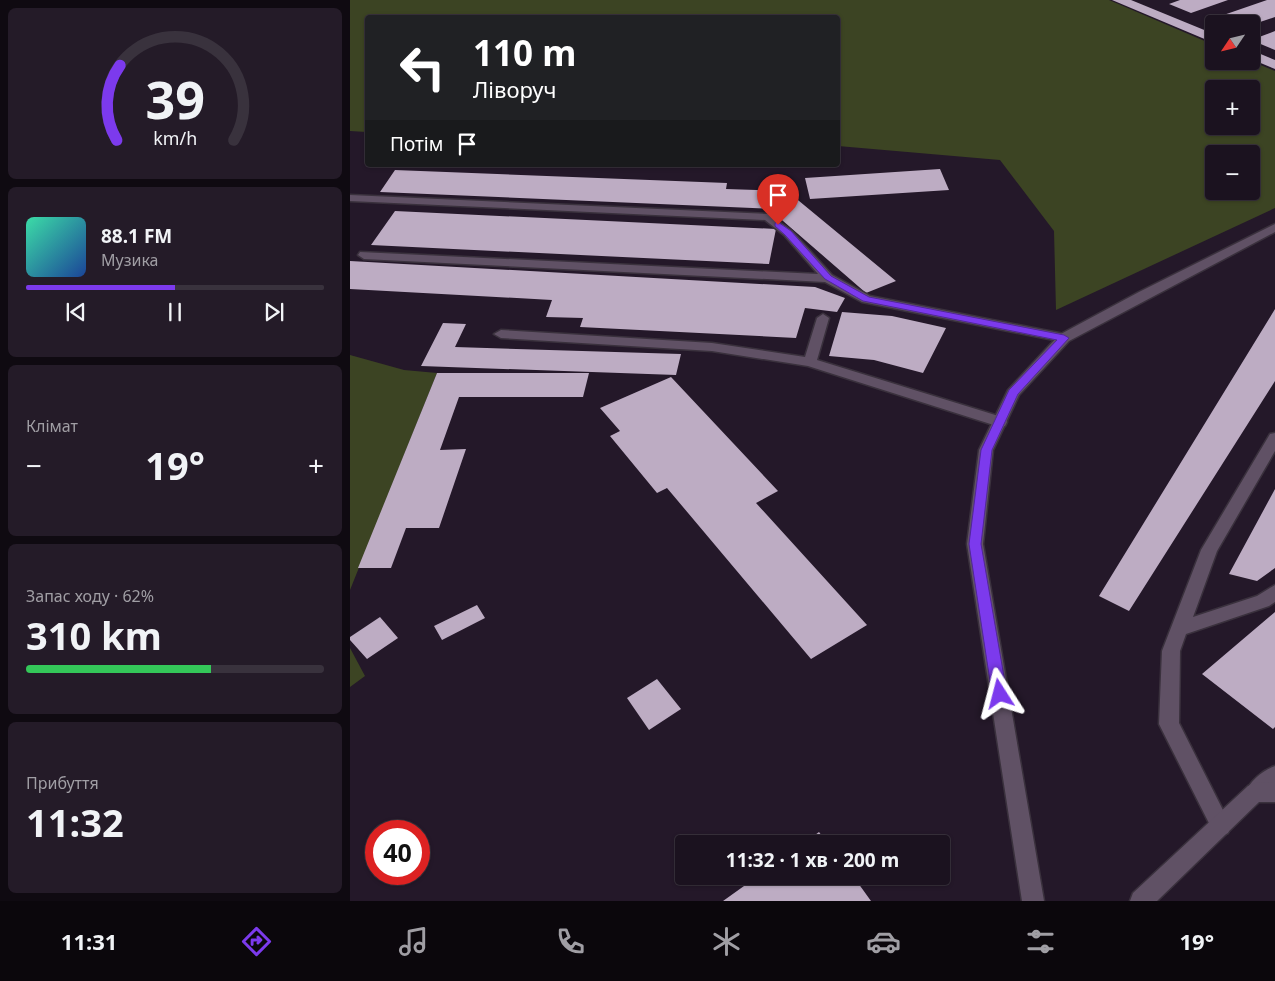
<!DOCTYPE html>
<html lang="uk">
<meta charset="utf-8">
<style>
body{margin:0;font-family:"Noto Sans",sans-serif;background:#241b28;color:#f1f3f6;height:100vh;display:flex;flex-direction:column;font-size:19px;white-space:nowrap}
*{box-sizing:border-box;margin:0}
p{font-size:16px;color:#a09ea4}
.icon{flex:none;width:28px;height:28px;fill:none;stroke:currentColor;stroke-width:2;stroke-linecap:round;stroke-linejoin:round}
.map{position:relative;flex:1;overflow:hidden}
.side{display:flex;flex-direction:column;gap:8px;padding:8px;background:#0f0a11;width:350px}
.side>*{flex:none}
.hud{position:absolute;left:15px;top:15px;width:475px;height:152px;border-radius:5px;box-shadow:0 1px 4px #0004,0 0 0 1px #39323d;background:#202124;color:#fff;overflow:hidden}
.needle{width:32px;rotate:235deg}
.controls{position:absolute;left:855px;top:15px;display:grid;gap:10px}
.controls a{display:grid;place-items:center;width:55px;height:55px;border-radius:5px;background:#1b121f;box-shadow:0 1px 4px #0004,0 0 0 1px #39323d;font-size:25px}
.speed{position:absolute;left:15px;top:820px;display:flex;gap:10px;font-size:25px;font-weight:700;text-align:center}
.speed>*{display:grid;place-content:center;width:65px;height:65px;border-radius:50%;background:#1b121f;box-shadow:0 1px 4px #0004,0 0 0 1px #39323d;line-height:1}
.speed .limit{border:8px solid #d22;background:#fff;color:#111}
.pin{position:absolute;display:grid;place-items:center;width:42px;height:42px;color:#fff;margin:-51px -21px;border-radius:50% 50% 50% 0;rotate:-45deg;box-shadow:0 0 5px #0007}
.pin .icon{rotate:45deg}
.me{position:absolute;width:55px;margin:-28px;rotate:351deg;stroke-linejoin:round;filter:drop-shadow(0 0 4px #0008)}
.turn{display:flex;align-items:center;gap:18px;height:105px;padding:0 25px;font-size:22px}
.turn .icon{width:65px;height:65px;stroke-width:2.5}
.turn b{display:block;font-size:35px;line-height:42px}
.then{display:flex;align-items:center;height:48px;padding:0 25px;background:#0003;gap:10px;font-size:19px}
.big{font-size:38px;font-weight:700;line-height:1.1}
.side .tile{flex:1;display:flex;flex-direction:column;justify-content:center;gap:8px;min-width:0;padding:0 18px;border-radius:8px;background:#241b28}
.side .dial{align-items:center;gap:0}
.dial svg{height:130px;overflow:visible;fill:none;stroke:#39323d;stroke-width:7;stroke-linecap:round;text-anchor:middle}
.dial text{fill:#f1f3f6;stroke:none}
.song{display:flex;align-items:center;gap:15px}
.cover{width:60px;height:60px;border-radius:8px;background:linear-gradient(135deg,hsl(160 70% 55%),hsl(220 70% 35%))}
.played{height:5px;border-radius:2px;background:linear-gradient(90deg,#7c3aed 50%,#39323d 50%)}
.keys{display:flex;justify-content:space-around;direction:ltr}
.heat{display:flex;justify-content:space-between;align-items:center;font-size:28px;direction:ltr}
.charge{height:8px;border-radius:4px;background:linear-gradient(90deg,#34c759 62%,#39323d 0)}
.trip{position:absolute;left:325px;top:835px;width:275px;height:50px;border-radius:5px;background:#1b121f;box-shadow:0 1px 4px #0004,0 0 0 1px #39323d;font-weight:700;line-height:50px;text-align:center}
.tabs{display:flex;height:80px;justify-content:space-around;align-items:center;background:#0b070c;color:#a09ea4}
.tabs .icon{width:35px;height:35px}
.tabs .selected{color:#7c3aed}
.tabs b{font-size:22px;color:#f1f3f6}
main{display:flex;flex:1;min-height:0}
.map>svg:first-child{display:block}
.green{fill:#3c4423;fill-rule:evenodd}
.building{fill:#bdacc3}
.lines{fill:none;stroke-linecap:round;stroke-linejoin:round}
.service-casing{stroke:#3a313d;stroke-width:3}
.minor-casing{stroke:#3a313d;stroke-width:3}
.tertiary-casing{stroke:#3a313d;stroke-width:3}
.service{fill:#605165;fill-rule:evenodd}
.minor{fill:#605165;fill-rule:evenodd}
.tertiary{fill:#605165;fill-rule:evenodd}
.route{fill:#7c3aed;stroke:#51269a}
</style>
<main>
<section class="side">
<div class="tile dial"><svg viewBox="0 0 100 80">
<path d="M14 69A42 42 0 1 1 86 69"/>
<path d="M14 69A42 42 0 0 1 16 23" stroke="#7c3aed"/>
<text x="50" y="56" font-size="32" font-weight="700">39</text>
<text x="50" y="72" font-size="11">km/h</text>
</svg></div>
<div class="tile">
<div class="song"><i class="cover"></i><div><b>88.1 FM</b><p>Музика</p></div></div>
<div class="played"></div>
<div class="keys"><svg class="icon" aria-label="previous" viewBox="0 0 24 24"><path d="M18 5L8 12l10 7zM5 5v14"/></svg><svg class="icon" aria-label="pause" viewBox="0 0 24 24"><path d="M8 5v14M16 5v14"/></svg><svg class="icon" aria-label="next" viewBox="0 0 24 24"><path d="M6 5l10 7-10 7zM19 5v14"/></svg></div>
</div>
<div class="tile"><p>Клімат</p>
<div class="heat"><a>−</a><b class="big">19°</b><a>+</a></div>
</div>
<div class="tile"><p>Запас ходу · 62%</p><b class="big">310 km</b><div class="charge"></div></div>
<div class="tile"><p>Прибуття</p><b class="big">11:32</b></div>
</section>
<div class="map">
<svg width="925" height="901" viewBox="0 0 925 901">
<rect width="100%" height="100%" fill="#241829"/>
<path class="green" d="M0 0H759L864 45V61H901L925 71V208L706 310 704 231 650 160 488 146V18H18L17 132 0 131ZM864 89H901V126H864ZM864 154H901V191H864Z
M0 355 54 370 87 373 0 590Z
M0 648 15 676 0 687Z"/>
<path class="building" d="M762 0H781L864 34V43Z
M830 0H878L841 13 819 4Z
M917 0H925V17L901 25V24H868L859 20Z
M925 31V50L901 40Z
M901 50 925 60V69L901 59Z
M590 169 599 190 460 199 455 178Z
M45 170 377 183 376 189 437 191 546 281 516 293 425 214 426 209 30 192Z
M45 211 426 229 419 264 21 245Z
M0 261 465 287 495 298 487 312 455 308 446 338 230 327 233 318 196 317 202 300 0 289Z
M925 309V381L779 611 749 596Z
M492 312 542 316 596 328 573 373 524 360 479 356Z
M93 323 116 324 105 347 331 354 326 375 71 366Z
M87 373H239L233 397H109L90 450 116 449 89 528H56L41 568H8Z
M321 377 428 491 406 503 517 625 461 659 317 488 307 493 260 436 270 431 250 408Z
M925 489V568L907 581 879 574Z
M127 605 135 618 92 640 84 626Z
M925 612V727L923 729 852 674Z
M30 617 48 638 17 659 0 640V637Z
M307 679 331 709 299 730 277 698Z
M469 832 478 844H453Z
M408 876H503L521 901H373Z"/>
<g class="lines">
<defs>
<path id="service" d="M0 195 418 214 442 231 482 275 520 296 714 334 721 338 714 342 512 302 475 282 14 259 8 255 10 252 468 274 434 235 415 220 0 201Z
M473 314 479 318 467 360 655 418 657 422 655 426 650 427 458 366 362 351 151 338 144 334 151 330 362 343 455 357 467 318Z
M925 433V451L867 551 843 617 907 596 925 585V602L919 606 836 634 830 651 829 723 881 826 878 833 871 836 864 833 809 724 812 651 851 550 920 434Z
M925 766V788L912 800 905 803 898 800 895 793C900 781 913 770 925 766Z"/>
<path id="minor" d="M925 782V802H909L807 901H780L783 893 898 786 905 783Z"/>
<path id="tertiary" d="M925 224V232L719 341 669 395 643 450 633 544 694 901H672L617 544 629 450 658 390 709 335 789 292Z"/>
</defs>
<use href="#service" class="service-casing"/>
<use href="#minor" class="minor-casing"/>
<use href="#tertiary" class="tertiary-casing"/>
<use href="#service" class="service"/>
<use href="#minor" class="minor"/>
<use href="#tertiary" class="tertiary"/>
</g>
<path class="route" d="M428 222 441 231 481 276 519 297 714 335 719 338 668 394 642 450 631 544 657 694 655 698 650 700 644 698 642 694 619 544 631 450 659 390 707 340 513 301 475 279 435 235 425 226V223Z"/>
</svg>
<div class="controls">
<a><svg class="needle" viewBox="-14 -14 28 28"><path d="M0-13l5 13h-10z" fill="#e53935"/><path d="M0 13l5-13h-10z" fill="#a09ea4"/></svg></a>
<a>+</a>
<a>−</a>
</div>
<div class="speed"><div class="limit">40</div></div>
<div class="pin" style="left:428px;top:225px;background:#d93025"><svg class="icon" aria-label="arrive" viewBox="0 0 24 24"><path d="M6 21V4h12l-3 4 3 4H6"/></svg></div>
<svg class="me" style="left:650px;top:694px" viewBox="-20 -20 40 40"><path d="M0-17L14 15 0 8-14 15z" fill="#7c3aed" stroke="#fff" stroke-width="4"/></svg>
<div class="trip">11:32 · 1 хв · 200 m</div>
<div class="hud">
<div class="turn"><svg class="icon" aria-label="left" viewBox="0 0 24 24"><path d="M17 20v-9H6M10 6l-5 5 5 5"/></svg><div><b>110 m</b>Ліворуч</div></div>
<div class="then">Потім<svg class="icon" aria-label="arrive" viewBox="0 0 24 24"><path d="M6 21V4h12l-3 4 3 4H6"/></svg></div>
</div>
</div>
</main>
<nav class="tabs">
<b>11:31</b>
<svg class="icon selected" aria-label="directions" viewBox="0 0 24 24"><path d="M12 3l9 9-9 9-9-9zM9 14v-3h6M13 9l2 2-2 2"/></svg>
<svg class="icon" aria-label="music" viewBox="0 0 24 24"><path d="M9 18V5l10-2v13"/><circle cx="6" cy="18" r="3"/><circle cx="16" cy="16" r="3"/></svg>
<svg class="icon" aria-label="phone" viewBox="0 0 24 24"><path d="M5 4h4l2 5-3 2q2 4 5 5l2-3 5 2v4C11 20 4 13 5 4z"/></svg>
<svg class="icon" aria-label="climate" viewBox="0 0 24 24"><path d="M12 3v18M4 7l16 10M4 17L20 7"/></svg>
<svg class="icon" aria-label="car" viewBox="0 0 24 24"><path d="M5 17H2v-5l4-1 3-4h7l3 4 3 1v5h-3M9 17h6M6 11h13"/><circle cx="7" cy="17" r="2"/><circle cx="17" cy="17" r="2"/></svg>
<svg class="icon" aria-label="filters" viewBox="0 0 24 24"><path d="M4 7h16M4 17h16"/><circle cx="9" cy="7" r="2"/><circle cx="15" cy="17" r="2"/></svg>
<b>19°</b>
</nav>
